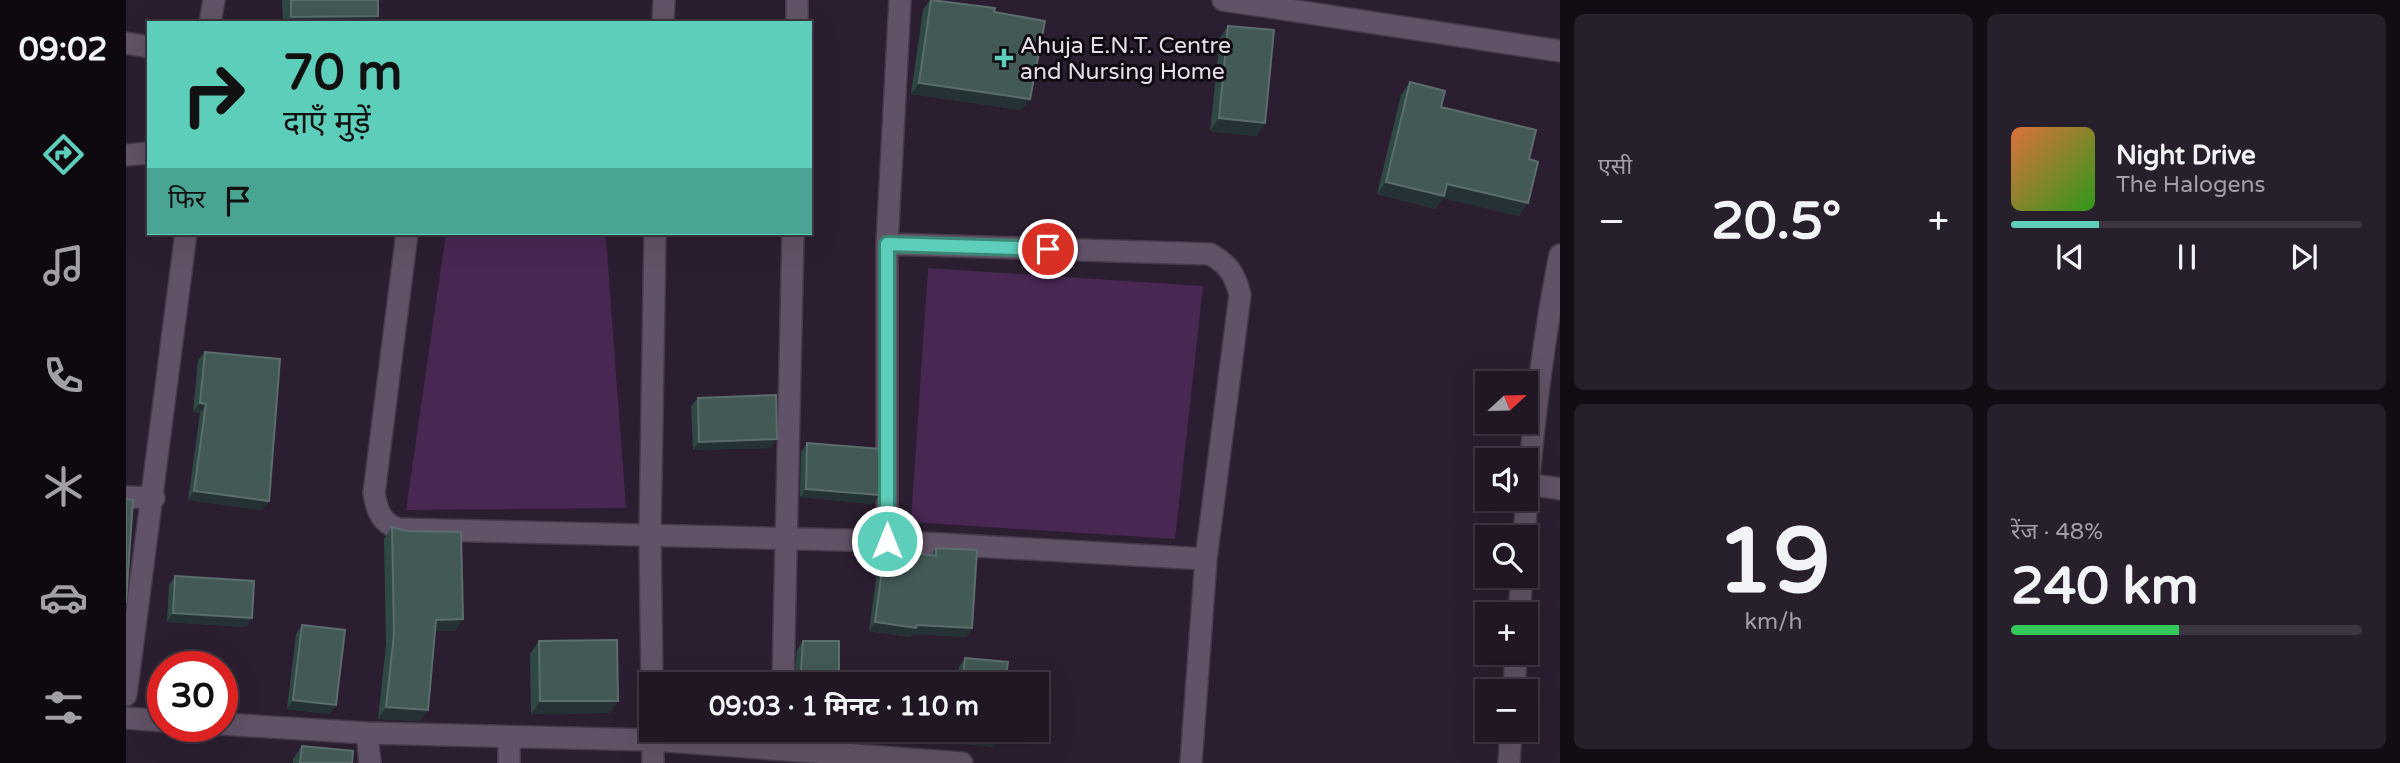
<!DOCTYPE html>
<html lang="hi">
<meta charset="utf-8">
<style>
body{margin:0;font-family:"Varela Round","Noto Sans Devanagari",sans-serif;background:#281f2c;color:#f1f3f6;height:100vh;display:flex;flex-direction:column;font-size:26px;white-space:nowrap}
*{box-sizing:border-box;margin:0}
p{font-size:23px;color:#a29fa6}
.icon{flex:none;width:38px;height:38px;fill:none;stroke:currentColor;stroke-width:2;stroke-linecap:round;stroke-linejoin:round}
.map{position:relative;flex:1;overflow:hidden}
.details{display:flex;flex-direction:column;gap:14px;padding:14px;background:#120c14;width:840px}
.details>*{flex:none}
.hud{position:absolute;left:21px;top:21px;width:665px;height:214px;border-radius:0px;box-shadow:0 7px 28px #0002,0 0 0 2px #3d3541;background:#5dceb9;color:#111;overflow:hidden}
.needle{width:46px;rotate:68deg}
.controls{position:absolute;left:1349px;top:371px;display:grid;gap:14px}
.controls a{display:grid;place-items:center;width:63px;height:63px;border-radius:0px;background:#201624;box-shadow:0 7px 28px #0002,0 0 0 2px #3d3541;font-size:35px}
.speed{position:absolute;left:21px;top:651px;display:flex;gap:14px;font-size:35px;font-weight:700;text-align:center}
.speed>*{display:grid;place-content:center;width:91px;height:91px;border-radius:50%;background:#201624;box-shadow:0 7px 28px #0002,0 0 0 2px #3d3541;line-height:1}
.speed .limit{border:10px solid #d22;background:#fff;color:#111}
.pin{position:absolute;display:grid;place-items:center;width:60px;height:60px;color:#fff;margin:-30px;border:4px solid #fff;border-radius:50%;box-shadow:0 2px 7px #0007}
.me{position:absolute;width:77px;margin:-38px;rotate:0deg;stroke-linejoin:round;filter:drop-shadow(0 0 5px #0008)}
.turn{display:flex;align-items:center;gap:24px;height:147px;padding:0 21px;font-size:32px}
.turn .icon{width:91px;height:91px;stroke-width:2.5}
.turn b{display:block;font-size:49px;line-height:60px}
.then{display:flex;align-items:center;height:66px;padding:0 21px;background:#0003;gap:14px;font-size:26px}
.big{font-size:52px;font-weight:700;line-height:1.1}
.details .tile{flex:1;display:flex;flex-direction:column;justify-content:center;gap:10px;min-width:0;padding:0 24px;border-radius:10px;background:#281f2c}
.details .dial{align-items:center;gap:0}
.dial b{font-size:91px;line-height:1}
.song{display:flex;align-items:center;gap:21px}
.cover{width:84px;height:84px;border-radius:10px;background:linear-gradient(135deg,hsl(20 70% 55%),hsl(110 70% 35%))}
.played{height:7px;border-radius:4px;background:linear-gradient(90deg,#5dceb9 25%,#3d3541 25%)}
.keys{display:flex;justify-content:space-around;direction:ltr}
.heat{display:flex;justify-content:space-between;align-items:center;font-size:38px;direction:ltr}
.charge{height:10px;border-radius:5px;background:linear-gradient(90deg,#34c759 48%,#3d3541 0)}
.details .tiles{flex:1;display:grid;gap:14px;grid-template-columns:repeat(2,1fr)}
.trip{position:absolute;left:513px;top:672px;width:410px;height:70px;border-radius:0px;background:#201624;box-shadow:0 7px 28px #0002,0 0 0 2px #3d3541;font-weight:700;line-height:70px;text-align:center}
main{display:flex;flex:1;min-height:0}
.menu{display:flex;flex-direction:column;width:126px;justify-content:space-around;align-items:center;background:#0d090e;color:#a29fa6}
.menu .icon{width:49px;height:49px}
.menu .active{color:#5dceb9}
.menu b{font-size:32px;color:#f1f3f6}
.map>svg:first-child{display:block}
.green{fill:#492753}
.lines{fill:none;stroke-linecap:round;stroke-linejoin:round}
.minor-casing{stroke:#463a4a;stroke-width:24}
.minor{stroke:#625267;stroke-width:21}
.wall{fill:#2e4944}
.shaded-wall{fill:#243135}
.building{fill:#425956;stroke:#5b6e6d;stroke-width:2}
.route-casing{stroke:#3c8678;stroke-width:18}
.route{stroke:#5dceb9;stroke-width:12}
.poi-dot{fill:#5dceb9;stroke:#100a12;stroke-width:2.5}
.labels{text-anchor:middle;stroke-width:6;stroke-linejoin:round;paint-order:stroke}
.poi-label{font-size:23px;fill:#e6dde9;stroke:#100a12;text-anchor:start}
</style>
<main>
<nav class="menu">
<b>09:02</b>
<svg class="icon active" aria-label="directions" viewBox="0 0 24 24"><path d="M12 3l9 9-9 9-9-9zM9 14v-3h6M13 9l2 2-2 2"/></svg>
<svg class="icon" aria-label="music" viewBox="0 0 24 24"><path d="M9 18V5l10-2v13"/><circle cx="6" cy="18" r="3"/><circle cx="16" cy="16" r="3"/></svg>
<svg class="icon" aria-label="phone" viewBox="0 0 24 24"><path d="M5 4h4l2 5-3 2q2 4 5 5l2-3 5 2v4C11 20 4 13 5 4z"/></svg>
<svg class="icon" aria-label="climate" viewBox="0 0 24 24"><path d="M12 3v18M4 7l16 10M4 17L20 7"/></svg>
<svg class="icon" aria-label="car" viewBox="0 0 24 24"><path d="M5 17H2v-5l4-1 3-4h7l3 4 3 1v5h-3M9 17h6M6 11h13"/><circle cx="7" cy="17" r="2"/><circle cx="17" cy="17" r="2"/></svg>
<svg class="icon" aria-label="filters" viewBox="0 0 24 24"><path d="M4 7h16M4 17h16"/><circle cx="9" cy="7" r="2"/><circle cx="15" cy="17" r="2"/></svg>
</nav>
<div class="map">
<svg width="1434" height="763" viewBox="0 0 1434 763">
<rect width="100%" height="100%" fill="#2b1e30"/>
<path class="green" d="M320 233H473L480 239 500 508 280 510Z
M802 268 1077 286 1049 539 785 522Z"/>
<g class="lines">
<defs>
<path id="minor" d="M1097 0 1434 51
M84 23 88 0
M537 23 538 0
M671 23V0
M0 43 23 47
M0 155 23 153
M281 233 248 493C251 511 255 522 272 529L761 541 1080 559
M761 244 1084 254C1102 264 1109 274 1114 295L1080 559 1065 763
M1402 484 1434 489
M0 497 28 498
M1398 537C1405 442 1415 349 1434 255
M761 541V244L774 0
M1393 614 1396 576
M526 684 524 535 529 233
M657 684 667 233
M1388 691 1390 653
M0 695 60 233
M0 718 37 721
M96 724 241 733 527 740 836 763
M527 730V763
M241 733 244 763
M383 737V763
M1383 763 1385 730"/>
</defs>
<use href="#minor" class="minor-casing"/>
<use href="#minor" class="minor"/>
</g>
<path class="wall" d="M156 0H252L247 23H157Z
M804 0 868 12 896 110 785 94 797 10Z
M1102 26 1139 123 1130 136 1084 131 1094 38Z
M1284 82 1315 107 1403 159 1393 216 1317 198 1309 209 1251 194 1275 95Z
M79 352 143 501 136 510 62 500 74 413 67 412 72 360Z
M572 398 645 448 567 450 565 406Z
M681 443 753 495 747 504 674 497 675 452Z
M266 527 337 619 329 631H309L302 710 294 721 252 719 260 645 258 539Z
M759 548 805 555 810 548 846 628 840 637 787 634 784 637 743 631 753 557Z
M49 576 120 627 41 622 43 585Z
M176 625 210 705 204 714 161 709 170 634Z
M413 641 492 701 483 713 405 714 404 654Z
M677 641 713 684H668L671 650Z
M839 658 879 684H831L833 667Z
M826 730H874L867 747 825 742Z
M176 746 226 763H167V759Z"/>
<path class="shaded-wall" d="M252 16 247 23H161L165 17Z
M793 83 904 99 896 110 785 94Z
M1093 118 1139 123 1130 136 1084 131Z
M1260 182 1321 184 1402 203 1393 216 1317 198 1309 209 1251 194Z
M74 403 80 404 74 413 67 412Z
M651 439 645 448 567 450 573 442Z
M680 489 753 495 747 504 674 497Z
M68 491 143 501 136 510 62 500Z
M47 613 126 618 120 627 41 622Z
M337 619 329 631H302L310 620Z
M749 622 791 625 846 628 840 637 787 634 784 637 743 631Z
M167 700 210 705 204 714 161 709Z
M414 701H492L483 713 405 714Z
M260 707 302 710 294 721 252 719Z
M831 733 873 738 867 747 825 742Z"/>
<path class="building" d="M165 0H252V16L165 17Z
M805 0 869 8 868 12 919 21 904 99 793 83Z
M1102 26 1148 30 1139 123 1093 118Z
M1284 82 1319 91 1315 107 1410 130 1403 159 1412 162 1402 203 1321 184 1318 196 1260 182Z
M79 352 154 359 143 501 68 491 80 404 74 403Z
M650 395 651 439 573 442 572 398Z
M681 443 754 449 753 495 680 489Z
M0 499 7 500 0 603Z
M266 527 280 531 335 532 337 619 310 620 302 710 260 707 268 634Z
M759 548 810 556V548L851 550 846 628 791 625 790 628 749 622Z
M49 576 128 581 126 618 47 613Z
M176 625 219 630 210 705 167 700Z
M491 640 492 701H414L413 641Z
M677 641H713V684H674Z
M839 658 882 662 879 684H836Z
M832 730H874L873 738 831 733Z
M176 746 227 751 226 763H174Z"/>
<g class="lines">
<defs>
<path id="route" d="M761 541V244L922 249"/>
</defs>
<use href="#route" class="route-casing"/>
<use href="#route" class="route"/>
</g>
<path class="poi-dot" d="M874.5 47.5h7v7h7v7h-7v7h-7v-7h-7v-7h7z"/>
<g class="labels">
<g class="poi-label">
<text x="894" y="53">Ahuja E.N.T. Centre<tspan x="894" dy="26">and Nursing Home</tspan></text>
</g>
</g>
</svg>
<div class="controls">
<a><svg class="needle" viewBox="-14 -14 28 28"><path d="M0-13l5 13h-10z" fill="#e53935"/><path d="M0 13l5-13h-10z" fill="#a29fa6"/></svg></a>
<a><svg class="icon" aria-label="sound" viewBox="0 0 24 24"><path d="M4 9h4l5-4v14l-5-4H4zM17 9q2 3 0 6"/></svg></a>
<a><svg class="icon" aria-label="search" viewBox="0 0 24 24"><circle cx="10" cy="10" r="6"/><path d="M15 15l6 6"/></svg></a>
<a>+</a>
<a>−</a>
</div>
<div class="speed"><div class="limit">30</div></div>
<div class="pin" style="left:922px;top:249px;background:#d93025"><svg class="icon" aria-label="arrive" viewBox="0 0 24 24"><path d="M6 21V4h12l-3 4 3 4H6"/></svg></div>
<svg class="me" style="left:761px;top:541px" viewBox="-20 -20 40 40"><circle r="17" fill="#5dceb9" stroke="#fff" stroke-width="3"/><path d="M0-11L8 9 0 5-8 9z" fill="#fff"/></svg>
<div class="trip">09:03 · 1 मिनट · 110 m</div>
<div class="hud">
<div class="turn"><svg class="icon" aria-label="right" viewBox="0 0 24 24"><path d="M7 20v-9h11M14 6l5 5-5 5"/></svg><div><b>70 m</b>दाएँ मुड़ें</div></div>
<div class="then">फिर<svg class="icon" aria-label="arrive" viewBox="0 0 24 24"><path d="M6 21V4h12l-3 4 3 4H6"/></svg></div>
</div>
</div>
<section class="details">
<div class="tiles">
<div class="tile"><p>एसी</p>
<div class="heat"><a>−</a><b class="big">20.5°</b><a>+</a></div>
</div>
<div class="tile">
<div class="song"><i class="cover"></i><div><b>Night Drive</b><p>The Halogens</p></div></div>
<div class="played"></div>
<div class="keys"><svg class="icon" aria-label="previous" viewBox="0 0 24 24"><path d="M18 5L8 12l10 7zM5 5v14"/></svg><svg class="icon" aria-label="pause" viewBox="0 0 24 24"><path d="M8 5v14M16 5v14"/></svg><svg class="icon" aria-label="next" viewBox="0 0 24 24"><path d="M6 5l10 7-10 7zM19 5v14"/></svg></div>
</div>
<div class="tile dial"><b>19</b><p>km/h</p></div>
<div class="tile"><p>रेंज · 48%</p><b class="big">240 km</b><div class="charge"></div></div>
</div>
</section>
</main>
